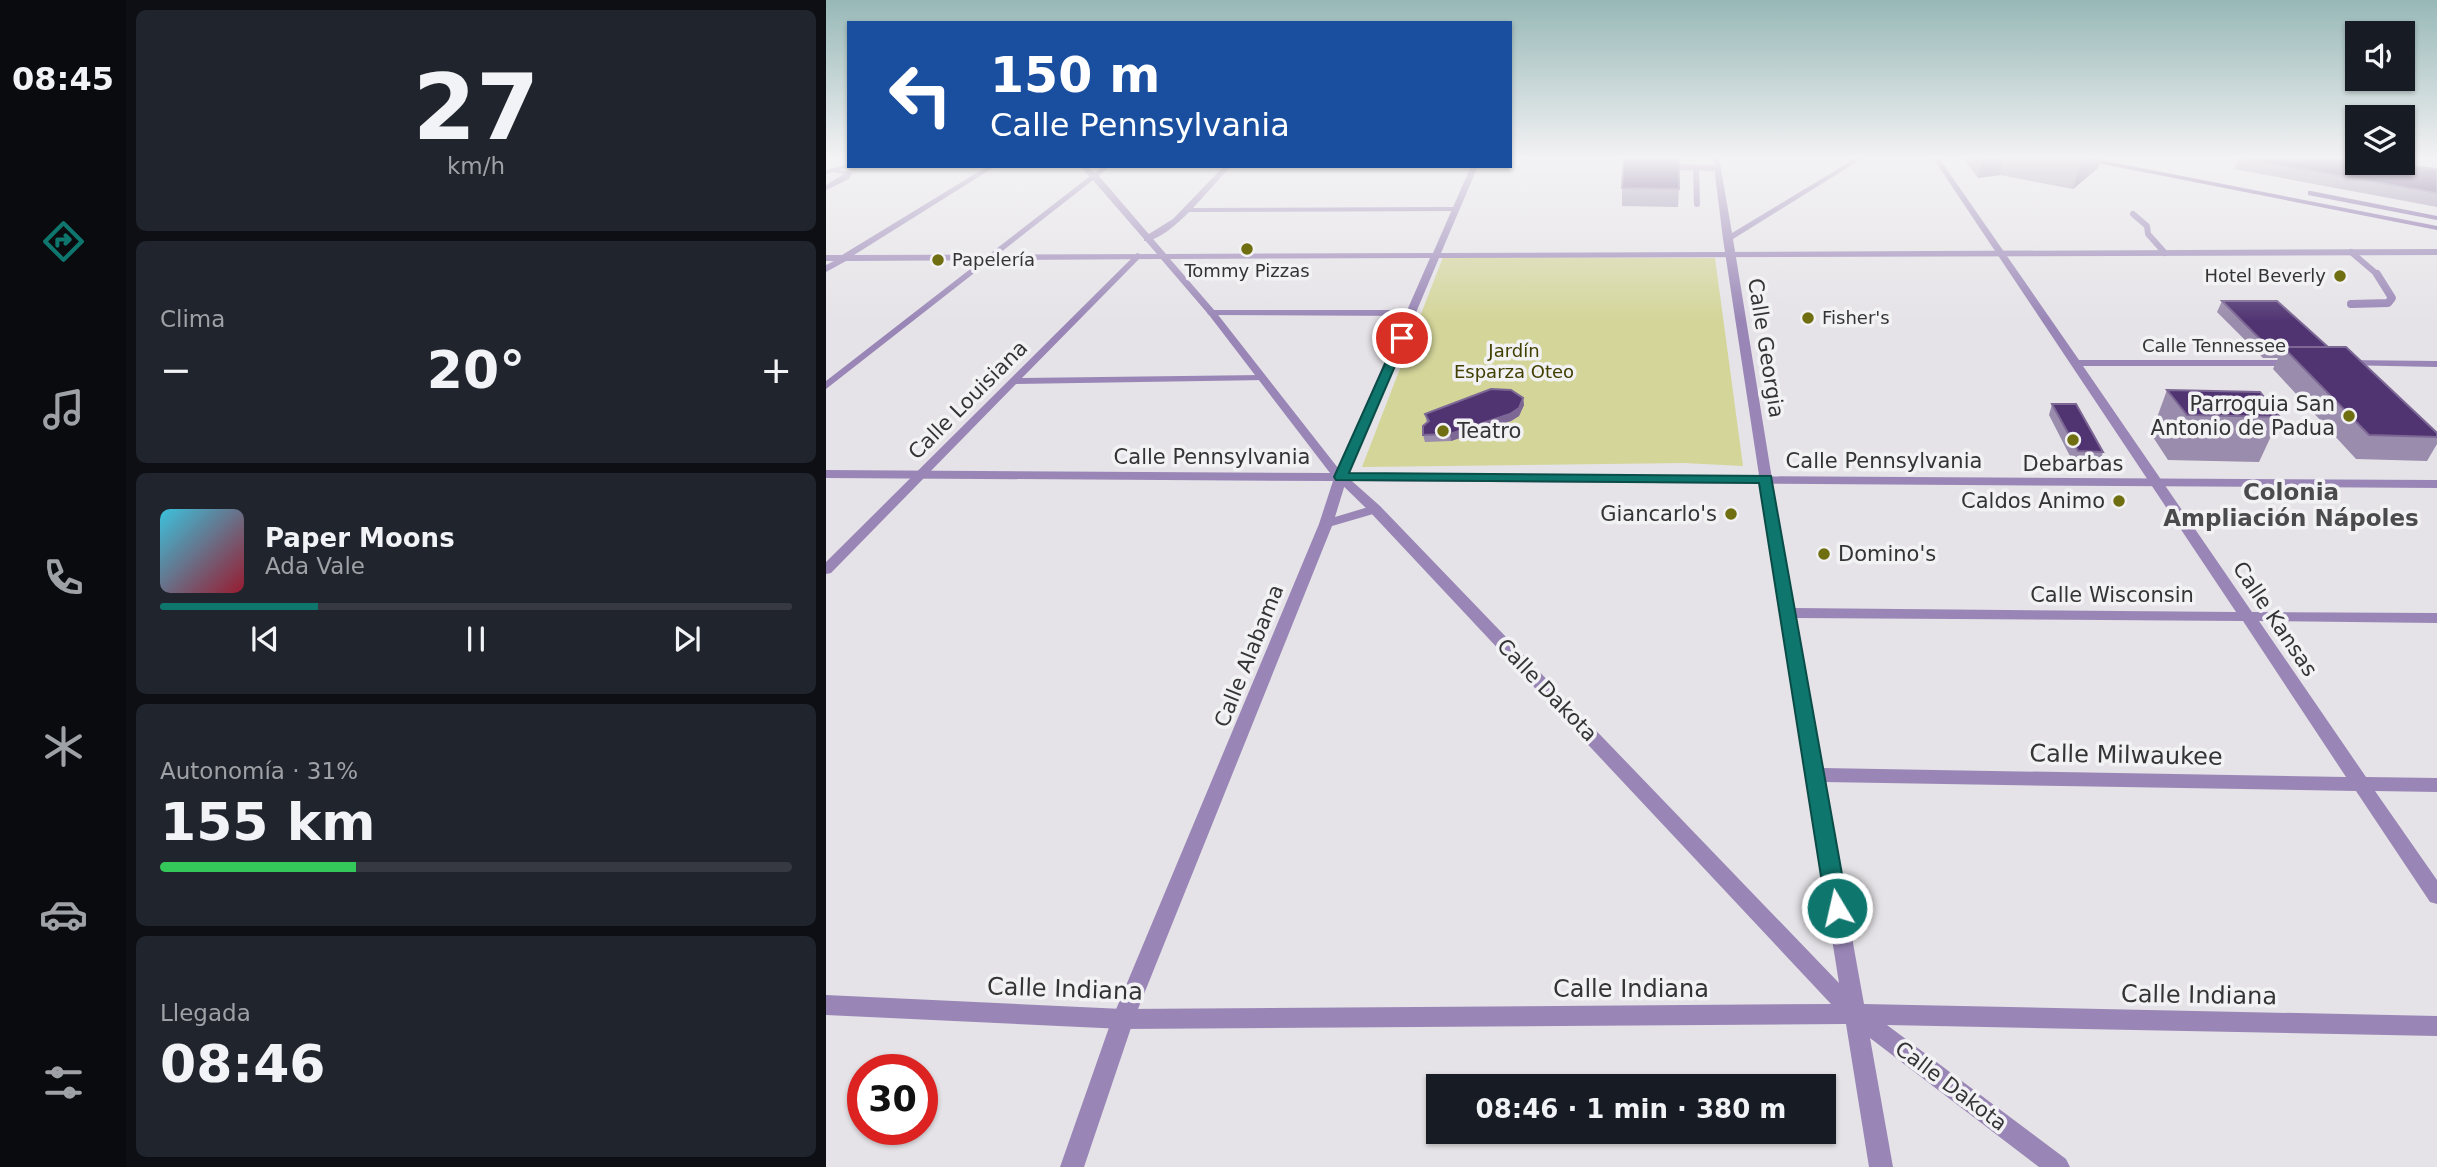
<!DOCTYPE html>
<html lang="es">
<meta charset="utf-8">
<style>
body{margin:0;font-family:"DejaVu Sans",sans-serif;background:#20242c;color:#f1f3f6;height:100vh;display:flex;flex-direction:column;font-size:26px;white-space:nowrap}
*{box-sizing:border-box;margin:0}
p{font-size:23px;color:#9ea1a6}
.icon{flex:none;width:38px;height:38px;fill:none;stroke:currentColor;stroke-width:2;stroke-linecap:round;stroke-linejoin:round}
.map{position:relative;flex:1;overflow:hidden}
.side{display:flex;flex-direction:column;gap:10px;padding:10px;background:#0d0f14;width:700px}
.side>*{flex:none}
.banner{position:absolute;left:21px;top:21px;width:665px;height:147px;border-radius:0px;box-shadow:0 2px 5px #0004;background:#1a4fa0;color:#fff;overflow:hidden}
.fabs{position:absolute;left:1519px;top:21px;display:grid;gap:14px}
.fabs a{display:grid;place-items:center;width:70px;height:70px;border-radius:0px;background:#171b24;box-shadow:0 2px 5px #0004;font-size:35px}
.speed{position:absolute;left:21px;top:1054px;display:flex;gap:14px;font-size:35px;font-weight:700;text-align:center}
.speed>*{display:grid;place-content:center;width:91px;height:91px;border-radius:50%;background:#171b24;box-shadow:0 2px 5px #0004;line-height:1}
.speed .limit{border:10px solid #d22;background:#fff;color:#111}
.pin{position:absolute;display:grid;place-items:center;width:60px;height:60px;color:#fff;margin:-30px;border:4px solid #fff;border-radius:50%;box-shadow:0 2px 7px #0007}
.me{position:absolute;width:77px;margin:-38px;rotate:351deg;stroke-linejoin:round;filter:drop-shadow(0 0 5px #0008)}
.turn{display:flex;align-items:center;gap:24px;height:147px;padding:0 28px;font-size:32px}
.turn .icon{width:91px;height:91px;stroke-width:2.5}
.turn b{display:block;font-size:49px;line-height:60px}
.big{font-size:52px;font-weight:700;line-height:1.1}
.side .tile{flex:1;display:flex;flex-direction:column;justify-content:center;gap:10px;min-width:0;padding:0 24px;border-radius:10px;background:#20242c}
.side .dial{align-items:center;gap:0}
.dial b{font-size:91px;line-height:1}
.song{display:flex;align-items:center;gap:21px}
.cover{width:84px;height:84px;border-radius:10px;background:linear-gradient(135deg,hsl(190 70% 55%),hsl(350 70% 35%))}
.played{height:7px;border-radius:4px;background:linear-gradient(90deg,#0f766e 25%,#363941 25%)}
.keys{display:flex;justify-content:space-around;direction:ltr}
.heat{display:flex;justify-content:space-between;align-items:center;font-size:38px;direction:ltr}
.charge{height:10px;border-radius:5px;background:linear-gradient(90deg,#34c759 31%,#363941 0)}
.trip{position:absolute;left:600px;top:1074px;width:410px;height:70px;border-radius:0px;background:#171b24;box-shadow:0 2px 5px #0004;font-weight:700;line-height:70px;text-align:center}
main{display:flex;flex:1;min-height:0}
.tabs{display:flex;flex-direction:column;width:126px;justify-content:space-around;align-items:center;background:#090b0e;color:#9ea1a6}
.tabs .icon{width:49px;height:49px}
.tabs .selected{color:#0f766e}
.tabs b{font-size:32px;color:#f1f3f6}
.map>svg:first-child{display:block}
.green{fill:#d3d599}
.lines{fill:none;stroke-linecap:round;stroke-linejoin:round}
.service-far1{stroke:#9986b6;stroke-width:6}
.service{stroke:#9986b6;stroke-width:8}
.minor{fill:#9986b6;fill-rule:evenodd}
.tertiary{fill:#9986b6;fill-rule:evenodd}
.secondary{fill:#75579d;fill-rule:evenodd}
.wall{fill:#9a8cac}
.shaded-wall{fill:#7d6895}
.building{fill:#503472;stroke:#7d6895;stroke-width:2}
.route{fill:#0f766e;stroke:#0a4d48;stroke-width:2}
.poi-dot{fill:#6f6e10;stroke:#f2f1f4;stroke-width:2.5}
.labels{text-anchor:middle;stroke-width:7;stroke-linejoin:round;paint-order:stroke}
.far-poi-label{font-size:18px;fill:#343435;stroke:#f2f1f4;text-anchor:start}
.far-street-label{font-size:18px;fill:#343435;stroke:#f2f1f4}
.far-park-label{font-size:18px;fill:#414000;stroke:#f2f1f4}
.street-label{font-size:21px;fill:#343435;stroke:#f2f1f4}
.poi-label{font-size:21px;fill:#343435;stroke:#f2f1f4;text-anchor:end}
.neighbourhood-label{font-size:23px;font-weight:bold;fill:#4b4a4d;stroke:#f2f1f4}
.near-street-label{font-size:24px;fill:#343435;stroke:#f2f1f4}
</style>
<main>
<nav class="tabs">
<b>08:45</b>
<svg class="icon selected" aria-label="directions" viewBox="0 0 24 24"><path d="M12 3l9 9-9 9-9-9zM9 14v-3h6M13 9l2 2-2 2"/></svg>
<svg class="icon" aria-label="music" viewBox="0 0 24 24"><path d="M9 18V5l10-2v13"/><circle cx="6" cy="18" r="3"/><circle cx="16" cy="16" r="3"/></svg>
<svg class="icon" aria-label="phone" viewBox="0 0 24 24"><path d="M5 4h4l2 5-3 2q2 4 5 5l2-3 5 2v4C11 20 4 13 5 4z"/></svg>
<svg class="icon" aria-label="climate" viewBox="0 0 24 24"><path d="M12 3v18M4 7l16 10M4 17L20 7"/></svg>
<svg class="icon" aria-label="car" viewBox="0 0 24 24"><path d="M5 17H2v-5l4-1 3-4h7l3 4 3 1v5h-3M9 17h6M6 11h13"/><circle cx="7" cy="17" r="2"/><circle cx="17" cy="17" r="2"/></svg>
<svg class="icon" aria-label="filters" viewBox="0 0 24 24"><path d="M4 7h16M4 17h16"/><circle cx="9" cy="7" r="2"/><circle cx="15" cy="17" r="2"/></svg>
</nav>
<section class="side">
<div class="tile dial"><b>27</b><p>km/h</p></div>
<div class="tile"><p>Clima</p>
<div class="heat"><a>−</a><b class="big">20°</b><a>+</a></div>
</div>
<div class="tile">
<div class="song"><i class="cover"></i><div><b>Paper Moons</b><p>Ada Vale</p></div></div>
<div class="played"></div>
<div class="keys"><svg class="icon" aria-label="previous" viewBox="0 0 24 24"><path d="M18 5L8 12l10 7zM5 5v14"/></svg><svg class="icon" aria-label="pause" viewBox="0 0 24 24"><path d="M8 5v14M16 5v14"/></svg><svg class="icon" aria-label="next" viewBox="0 0 24 24"><path d="M6 5l10 7-10 7zM19 5v14"/></svg></div>
</div>
<div class="tile"><p>Autonomía · 31%</p><b class="big">155 km</b><div class="charge"></div></div>
<div class="tile"><p>Llegada</p><b class="big">08:46</b></div>
</section>
<div class="map">
<svg width="1611" height="1167" viewBox="0 0 1611 1167">
<rect width="100%" height="100%" fill="#e5e3e7"/>
<path class="green" d="M617 257 889 258 917 466 858 463 536 467Z"/>
<g class="lines">
<path class="service-far1" d="M839 167 892 168
M870 168 871 204
M1307 214 1321 226 1322 234 1339 253
M1525 252 1552 275"/>
<path class="service" d="M1525 304 1562 303 1566 298 1551 274"/>
<path class="minor" d="M887 158H893L906 233 1030 158H1037L907 239 967 608 1410 612 1107 158H1113L1253 360H1466L1471 363 1466 366H1257L1426 612 1611 613V623L1433 621 1540 777 1611 778V792L1549 791 1611 880V904L1604 902 1530 791 998 782 1038 1004 1611 1016V1036L1061 1025 1240 1159 1244 1167H1213L1044 1038 1067 1167H1043L1020 1024 297 1029 0 1015V995L297 1009 1005 1004 544 512 508 477 510 474H518L554 506 1013 983 954 613 897 239ZM969 618 1417 621 1520 777 996 768Z
M277 166H285L0 389V381Z
M398 166H405L367 208 628 207 632 209 628 211 363 212C352 223 333 241 318 241V237L347 219Z
M8 168 26 173 23 179 0 190V185L18 174 8 172Z
M311 253 314 254V258L196 378 436 375 440 376V380L190 384 5 573 0 574V562Z
M386 310H587L592 313 587 316 383 315 381 313Z
M1518 360 1611 361V367L1514 365 1513 363Z"/>
<path class="tertiary" d="M23 164V166H27L0 174V170Z
M162 166H170L28 255 331 254 266 179 253 166H261L272 175 340 254 607 253 645 166H652L615 253 1611 249V255L613 258 522 474 1611 480V488L520 481 509 517 549 505 555 509 554 512 506 526 308 1019 258 1167H234L286 1019 493 524 507 481 0 478V470L504 473 383 315 335 259 20 261 0 272V265L8 261H0V255H16ZM604 258 512 468 389 311 344 259Z"/>
<path class="secondary" d="M1253 158H1264L1611 226V230L1256 160Z
M1485 191 1611 216V220L1482 195V191Z"/>
</g>
<path class="wall" d="M1137 158H1275L1272 168 1247 189 1174 175 1152 178Z
M1413 158 1531 159 1611 169V207L1408 169Z
M796 188 853 189 852 207 796 206Z
M1396 301 1502 347 1611 433V444L1601 461 1530 459 1447 369 1452 358H1437L1391 312Z
M1341 390 1454 417 1433 462 1342 460 1325 434Z
M697 398 698 405 693 416 685 421 625 441 599 442 597 435 601 423 599 414Z
M1226 404 1277 452 1273 465 1248 464 1223 415Z"/>
<path class="shaded-wall" d="M1157 158H1178L1174 175 1152 178Z
M1256 158H1275L1272 168 1247 189Z
M697 398 698 405 693 416 685 421 625 441 624 434Z"/>
<path class="building" d="M798 158H853V189L796 188Z
M1414 158H1524L1531 159V163H1559L1611 169V193Z
M1396 301H1451L1502 347H1442Z
M1457 347H1520L1611 433V437L1543 435Z
M665 389 685 390 697 398 693 408 684 414 624 434 597 435V426L603 421 599 414Z
M1341 390 1434 392 1454 417 1361 415Z
M1226 404H1250L1277 452 1252 451Z"/>
<linearGradient id="sky" x2="0" y2="1"><stop stop-color="#97b8b7"/><stop offset="0.49" stop-color="#f3f2f4"/><stop offset="1" stop-color="#f3f2f4" stop-opacity="0"/></linearGradient>
<rect width="1611" height="321" fill="url(#sky)"/>
<path class="route" d="M572 335 581 338 523 473 945 476 1022 908 1019 915 1011 918 1003 915 1000 908 933 483 510 480 508 477Z"/>
<g class="poi-dot">
<circle cx="421" cy="249" r="7"/>
<circle cx="112" cy="260" r="7"/>
<circle cx="1514" cy="276" r="7"/>
<circle cx="982" cy="318" r="7"/>
<circle cx="1523" cy="416" r="7"/>
<circle cx="617" cy="431" r="7"/>
<circle cx="1247" cy="440" r="7"/>
<circle cx="1293" cy="501" r="7"/>
<circle cx="905" cy="514" r="7"/>
<circle cx="998" cy="554" r="7"/>
</g>
<g class="labels">
<g class="far-poi-label">
<text x="126" y="266">Papelería</text>
<text x="421" y="277" text-anchor="middle">Tommy Pizzas</text>
<text x="1500" y="282" text-anchor="end">Hotel Beverly</text>
<text x="996" y="324">Fisher's</text>
</g>
<g class="far-street-label">
<text x="1388" y="352">Calle Tennessee</text>
</g>
<g class="far-park-label">
<text x="688" y="357">Jardín<tspan x="688" dy="21">Esparza Oteo</tspan></text>
</g>
<g class="street-label">
<text transform="translate(940 348) rotate(81)" y="7">Calle Georgia</text>
<text transform="translate(142 400) rotate(-45)" y="7">Calle Louisiana</text>
<text x="386" y="464">Calle Pennsylvania</text>
<text x="1058" y="468">Calle Pennsylvania</text>
<text x="1286" y="602">Calle Wisconsin</text>
<text transform="translate(1449 619) rotate(56)" y="7">Calle Kansas</text>
<text transform="translate(423 656) rotate(-68)" y="7">Calle Alabama</text>
<text transform="translate(721 690) rotate(46)" y="7">Calle Dakota</text>
<text transform="translate(1125 1086) rotate(37)" y="7">Calle Dakota</text>
</g>
<g class="poi-label">
<text x="1509" y="411">Parroquia San<tspan x="1509" dy="24">Antonio de Padua</tspan></text>
<text x="631" y="438" text-anchor="start">Teatro</text>
<text x="1247" y="471" text-anchor="middle">Debarbas</text>
<text x="1279" y="508">Caldos Animo</text>
<text x="891" y="521">Giancarlo's</text>
<text x="1012" y="561" text-anchor="start">Domino's</text>
</g>
<g class="neighbourhood-label">
<text x="1465" y="500">Colonia<tspan x="1465" dy="26">Ampliación Nápoles</tspan></text>
</g>
<g class="near-street-label">
<text transform="translate(1300 755) rotate(1)" y="8">Calle Milwaukee</text>
<text transform="translate(239 989) rotate(2)" y="8">Calle Indiana</text>
<text x="805" y="997">Calle Indiana</text>
<text transform="translate(1373 995) rotate(1)" y="8">Calle Indiana</text>
</g>
</g>
</svg>
<div class="fabs">
<a><svg class="icon" aria-label="sound" viewBox="0 0 24 24"><path d="M4 9h4l5-4v14l-5-4H4zM17 9q2 3 0 6"/></svg></a>
<a><svg class="icon" aria-label="layers" viewBox="0 0 24 24"><path d="M12 4l9 5-9 5-9-5zM3 14l9 5 9-5"/></svg></a>
</div>
<div class="speed"><div class="limit">30</div></div>
<div class="pin" style="left:576px;top:338px;background:#d93025"><svg class="icon" aria-label="arrive" viewBox="0 0 24 24"><path d="M6 21V4h12l-3 4 3 4H6"/></svg></div>
<svg class="me" style="left:1011px;top:908px" viewBox="-20 -20 40 40"><circle r="17" fill="#0f766e" stroke="#fff" stroke-width="3"/><path d="M0-11L8 9 0 5-8 9z" fill="#fff"/></svg>
<div class="trip">08:46 · 1 min · 380 m</div>
<div class="banner">
<div class="turn"><svg class="icon" aria-label="left" viewBox="0 0 24 24"><path d="M17 20v-9H6M10 6l-5 5 5 5"/></svg><div><b>150 m</b>Calle Pennsylvania</div></div>
</div>
</div>
</main>
